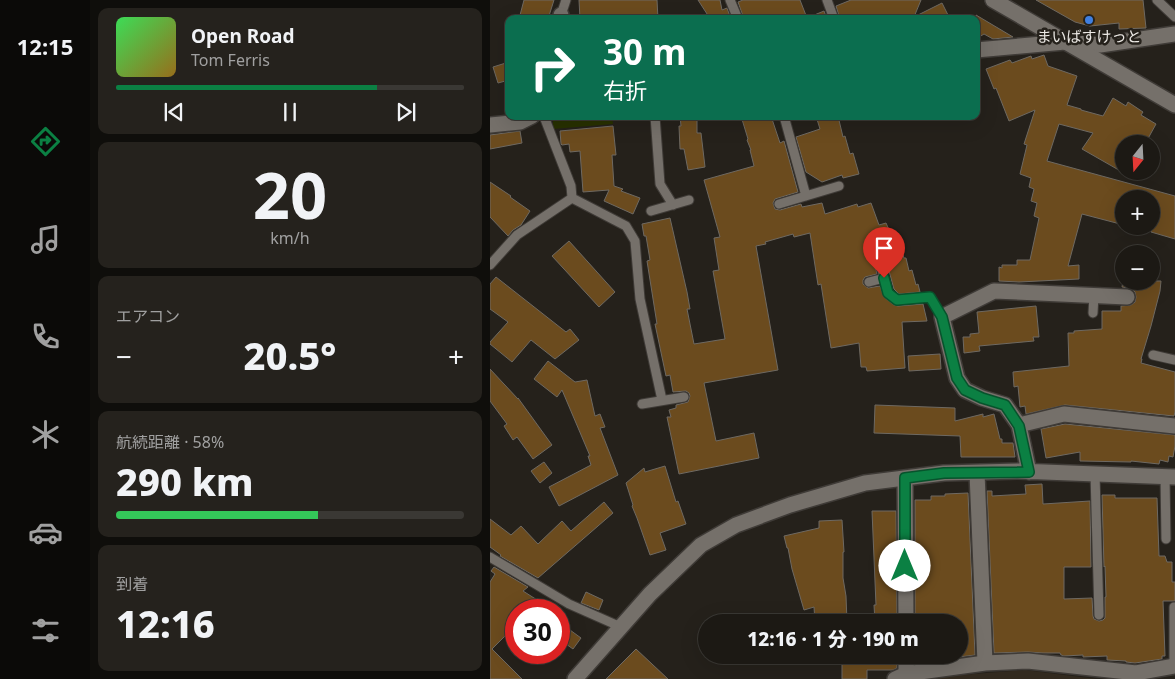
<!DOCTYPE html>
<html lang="ja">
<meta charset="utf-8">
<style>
body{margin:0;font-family:"Noto Sans","Noto Sans JP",sans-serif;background:#25221d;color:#f1f3f6;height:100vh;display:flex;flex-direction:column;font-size:19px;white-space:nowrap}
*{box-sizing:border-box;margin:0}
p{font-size:16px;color:#a0a0a0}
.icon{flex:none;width:28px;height:28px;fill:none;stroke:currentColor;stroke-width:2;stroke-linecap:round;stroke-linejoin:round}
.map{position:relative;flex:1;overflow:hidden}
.sheet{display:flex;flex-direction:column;gap:8px;padding:8px;background:#0f0e0b;width:400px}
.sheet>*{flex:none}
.top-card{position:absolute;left:15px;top:15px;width:475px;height:105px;border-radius:10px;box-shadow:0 5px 20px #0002,0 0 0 1px #3a3834;background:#0b6e4f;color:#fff;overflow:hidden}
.needle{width:32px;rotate:198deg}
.controls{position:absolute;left:625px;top:135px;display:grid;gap:10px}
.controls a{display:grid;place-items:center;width:45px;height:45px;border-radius:50%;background:#1c1914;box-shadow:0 5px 20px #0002,0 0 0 1px #3a3834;font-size:25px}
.speed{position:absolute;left:15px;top:599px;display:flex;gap:10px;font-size:25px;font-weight:700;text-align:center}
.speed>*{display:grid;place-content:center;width:65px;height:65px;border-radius:50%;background:#1c1914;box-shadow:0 5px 20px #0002,0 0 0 1px #3a3834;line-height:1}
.speed .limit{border:8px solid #d22;background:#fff;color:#111}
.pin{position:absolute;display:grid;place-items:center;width:42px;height:42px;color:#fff;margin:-51px -21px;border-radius:50% 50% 50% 0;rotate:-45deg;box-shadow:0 0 5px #0007}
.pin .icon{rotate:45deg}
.me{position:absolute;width:55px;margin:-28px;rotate:0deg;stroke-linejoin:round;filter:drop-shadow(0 0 4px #0008)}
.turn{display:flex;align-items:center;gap:18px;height:105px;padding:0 15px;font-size:22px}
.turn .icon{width:65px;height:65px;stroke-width:2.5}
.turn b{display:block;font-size:35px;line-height:42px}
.big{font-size:38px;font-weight:800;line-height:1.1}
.sheet .card{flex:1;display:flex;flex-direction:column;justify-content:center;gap:8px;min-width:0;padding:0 18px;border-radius:10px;background:#25221d}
.sheet .dial{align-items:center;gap:0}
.dial b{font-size:65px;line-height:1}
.song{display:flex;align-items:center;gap:15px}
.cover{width:60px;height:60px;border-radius:8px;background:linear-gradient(135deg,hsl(130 70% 55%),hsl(40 70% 35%))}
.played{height:5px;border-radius:2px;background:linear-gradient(90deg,#0b8043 75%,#3a3834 75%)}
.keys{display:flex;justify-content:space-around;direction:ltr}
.heat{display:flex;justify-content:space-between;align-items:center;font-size:28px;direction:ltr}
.charge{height:8px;border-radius:4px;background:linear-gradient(90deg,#34c759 58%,#3a3834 0)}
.trip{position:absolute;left:208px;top:614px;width:270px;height:50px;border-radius:25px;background:#1c1914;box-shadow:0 5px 20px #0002,0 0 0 1px #3a3834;font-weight:800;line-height:50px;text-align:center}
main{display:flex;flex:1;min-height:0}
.tab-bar{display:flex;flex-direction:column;width:90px;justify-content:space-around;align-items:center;background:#0b0a08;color:#a0a0a0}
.tab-bar .icon{width:35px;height:35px}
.tab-bar .selected{color:#0b8043}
.tab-bar b{font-size:22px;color:#f1f3f6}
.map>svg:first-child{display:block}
.built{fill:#322a1f}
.green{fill:#283101}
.building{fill:#6b4b1e;stroke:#6e6962}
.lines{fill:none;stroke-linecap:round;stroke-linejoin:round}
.service-casing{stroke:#3f3b37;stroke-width:11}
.minor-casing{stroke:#3f3b37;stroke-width:18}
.tertiary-casing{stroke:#3f3b37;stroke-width:18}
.service{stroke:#75706a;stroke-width:9}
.minor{stroke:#75706a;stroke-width:15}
.tertiary{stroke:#75706a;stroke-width:15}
.route-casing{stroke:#07532c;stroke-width:12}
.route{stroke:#0b8043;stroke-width:9}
.shop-dot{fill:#3f7fe0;stroke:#25211b;stroke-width:2}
.labels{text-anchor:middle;stroke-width:5;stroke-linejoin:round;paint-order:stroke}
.poi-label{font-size:15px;fill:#ece9e5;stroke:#25211b}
</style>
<main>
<nav class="tab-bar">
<b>12:15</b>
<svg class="icon selected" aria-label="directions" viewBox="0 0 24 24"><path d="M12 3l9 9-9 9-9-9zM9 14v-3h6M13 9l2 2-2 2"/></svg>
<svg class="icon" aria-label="music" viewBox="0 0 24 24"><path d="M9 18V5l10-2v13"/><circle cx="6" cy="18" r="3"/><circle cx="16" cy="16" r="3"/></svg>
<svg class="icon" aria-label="phone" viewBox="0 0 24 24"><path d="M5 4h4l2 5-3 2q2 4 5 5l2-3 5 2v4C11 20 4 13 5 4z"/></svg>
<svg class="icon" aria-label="climate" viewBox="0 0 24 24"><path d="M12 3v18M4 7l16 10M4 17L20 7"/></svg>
<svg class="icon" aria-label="car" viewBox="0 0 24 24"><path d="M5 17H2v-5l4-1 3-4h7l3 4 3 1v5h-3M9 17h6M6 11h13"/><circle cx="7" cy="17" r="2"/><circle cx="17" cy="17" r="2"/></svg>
<svg class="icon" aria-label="filters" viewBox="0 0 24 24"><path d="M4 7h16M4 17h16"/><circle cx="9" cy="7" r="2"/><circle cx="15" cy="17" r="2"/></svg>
</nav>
<section class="sheet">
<div class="card">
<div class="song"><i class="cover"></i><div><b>Open Road</b><p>Tom Ferris</p></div></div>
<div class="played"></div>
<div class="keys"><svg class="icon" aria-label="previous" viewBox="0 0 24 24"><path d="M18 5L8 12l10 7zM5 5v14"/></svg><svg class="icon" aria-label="pause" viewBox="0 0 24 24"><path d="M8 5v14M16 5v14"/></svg><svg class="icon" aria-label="next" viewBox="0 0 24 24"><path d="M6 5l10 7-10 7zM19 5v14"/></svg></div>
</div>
<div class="card dial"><b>20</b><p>km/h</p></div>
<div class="card"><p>エアコン</p>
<div class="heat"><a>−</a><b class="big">20.5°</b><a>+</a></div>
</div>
<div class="card"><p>航続距離 · 58%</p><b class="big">290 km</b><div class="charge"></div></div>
<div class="card"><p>到着</p><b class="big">12:16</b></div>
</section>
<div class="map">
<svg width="685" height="679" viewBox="0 0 685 679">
<rect width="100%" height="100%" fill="#25211b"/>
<path class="built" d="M535 670 606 679H446L458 676Z"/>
<path class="green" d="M63 116H122L123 124 63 129Z"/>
<path class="building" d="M34 0H64L58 19H29Z
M89 0H167L168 19H90Z
M208 0H230L232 10 237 8 241 19H215L219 17Z
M253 0H310L317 18 334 11 337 19H254L248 2Z
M361 0H431L424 17 452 3 460 19H350L346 6Z
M546 0H653L656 28 629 29V23L600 26 585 22Z
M486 15 523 37 503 39 494 34 486 39Z
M554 55 558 66 587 76 577 105 591 109V110L613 116 623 98 636 106 638 102 653 112 651 115 666 124 655 144H634V173L592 149 603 133 569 124 557 161 685 196V239L661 232V199H634V225L592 214 578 266 589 265V279L529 282 509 281V267L512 268V265H527V260H540L549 218 544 216 547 203 541 201 544 189 539 187 541 178 530 174 537 145 534 144 545 110 519 121 506 88 504 89 496 69 520 60 522 63 541 56 542 59Z
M19 62V80L8 83 3 67Z
M190 116H207V133H211L215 167 198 170 194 149H190L189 126H191Z
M251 116H281L290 143 294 141 308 192 285 199 283 203 285 209 290 210 311 204 312 207 332 203 335 214 367 204 368 207 381 203 389 225 396 223 400 232 403 231 409 252H412L414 258H416L419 271 422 270 426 285 428 284 430 292 409 294 404 289 396 260 394 257 391 256 386 257 384 261 387 274 375 277 373 280V284L378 288 390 286 394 297 404 305 408 306 433 304 437 321 412 322 415 368 377 371 376 367H371L369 343 341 348 331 284 328 285 320 233 304 237 303 234 275 242 276 244 266 246 288 370 214 383 226 441 264 433 269 458 189 474 177 417H181L179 410 186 408V405L198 402 200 396 199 393 196 391 183 392 180 375 176 376 165 324H167L157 261 160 260 156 236H154L152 224 180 218 197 292 200 309H197L204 344 235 339 223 271 229 270 224 238 230 237 214 180 264 166 260 150H261L257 140 258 139Z
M326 116H348L353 137 355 136 360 154 363 153 369 174 353 178 352 175 332 182 316 172 306 137 330 129Z
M123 126 126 155H122L124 186 133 189 131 191 150 198 143 214 114 201 119 190 93 192 90 151 80 152 79 144 72 145 71 144 70 131Z
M30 131 32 143 0 149V135Z
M0 182 21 196 20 197 40 211 31 225 23 230 18 236 0 217Z
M79 241 125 292 109 307 62 256Z
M6 277 76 332 80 329 89 340 65 359 41 340 22 362 0 344V342L18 322 0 309V284Z
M633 281H671L670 291 661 326 651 359H652L651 363 685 372V412L684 416 575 405 536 414 535 406 530 407 528 386 524 387 523 372 579 366 578 333H584V331L612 329V311H631V306L641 305 645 302 646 297 645 292 642 289 632 287Z
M546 306 549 337H543L544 341 489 346 490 351 474 353 473 337H480V334L489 333 487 312Z
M450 354 451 369 419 371 418 356Z
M58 361 85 382 97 380 105 416 110 414 115 427 110 428 128 475 69 506 59 487 101 465 98 456H100L72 390 67 397 44 379Z
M0 369 28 399V398L62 445 43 459 27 437 23 440 14 426 17 424 0 401Z
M385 405 465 408V421L493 414V417L504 414 510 439H512V443H523L525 457H471L470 436 384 433Z
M575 424 685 435V446L683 457 679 456 678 462 670 460 669 464 641 461V462L590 461V452L556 458 551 429Z
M54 462 62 473 50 483 41 471Z
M175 466 186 502 188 501 196 524 170 533 176 550 160 555 147 518 142 506 143 505 136 483 154 468 155 472Z
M552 484 553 504 600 501 601 567H574V599L602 598 603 616 604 619 609 621 613 620 615 618V597H616L615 566 614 567 612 495H625V498H667L669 556H675L677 562H682V582H685V601H673L675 656H672V659L645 663 636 662V661L617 660V656L593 657V655L574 656 571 655 570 653H553L538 652 504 653 497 491H502V496L536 494 535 485Z
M478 493 485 655 469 657V622H425V500H441V496H455V494Z
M114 502 123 513 48 578 10 556 11 555 0 547V519L21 535 31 526 48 544 72 521 81 531Z
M382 511H406L407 622H385L384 605H386Z
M352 520 354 552H353V578L356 596 357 622H325L324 607 314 610 302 569 298 548H297L294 536 329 528V521Z
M4 567 38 587 33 591 63 610H26V625L2 649 32 679H0V582L5 574 1 571Z
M96 592 113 600 109 610 91 603Z
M69 622 91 638 83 649 69 639Z
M146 649 178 679H116Z
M352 655H407V668L403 670H377V679H352Z"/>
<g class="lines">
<defs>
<path id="service" d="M240 0 248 19
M337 0 344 19
M667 0 685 17
M71 15 76 0
M165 116 170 184 183 205
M294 116 316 196
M82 198 136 226 145 241 150 299 172 400
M289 204 349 186
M161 211 199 200
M390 262 398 293 407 300 440 297 452 317
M0 265 27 235 82 198 81 186 55 119V116
M379 282 394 278
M603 313 604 295
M663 355 685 360
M152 404 194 397
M605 474 609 615
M675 476 676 539
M0 557 79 604 131 627
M684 607V666"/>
<path id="minor" d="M71 19V15
M486 50 575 42 610 45 685 34
M0 125 30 122 42 116
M529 425 515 405 492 398 475 390 467 378 452 317 504 291 637 297
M539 472 529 425 574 414 685 426
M487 473 495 663
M415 478 416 622
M416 655V674
M85 679 160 594 211 545 246 525 300 505 375 483 454 473 528 471 685 477
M405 679 416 674 495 663 538 661 646 673 685 666"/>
<path id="tertiary" d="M503 0 685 105"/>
</defs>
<use href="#service" class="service-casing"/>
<use href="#minor" class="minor-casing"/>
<use href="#tertiary" class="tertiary-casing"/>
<use href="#service" class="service"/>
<use href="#minor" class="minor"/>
<use href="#tertiary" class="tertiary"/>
</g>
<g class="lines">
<defs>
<path id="route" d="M394 278 398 293 407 300 440 297 452 317 467 378 475 390 492 398 515 405 529 426 539 472 454 473 415 478V566"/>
</defs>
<use href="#route" class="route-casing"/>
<use href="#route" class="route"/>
</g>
<circle class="shop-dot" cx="599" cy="20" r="5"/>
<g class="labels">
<g class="poi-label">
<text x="599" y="42">まいばすけっと</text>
</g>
</g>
</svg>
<div class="controls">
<a><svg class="needle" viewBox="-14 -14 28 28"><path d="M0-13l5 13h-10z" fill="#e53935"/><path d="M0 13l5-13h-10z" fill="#a0a0a0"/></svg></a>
<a>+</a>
<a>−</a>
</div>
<div class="speed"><div class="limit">30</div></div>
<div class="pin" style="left:394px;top:278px;background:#d93025"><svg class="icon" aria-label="arrive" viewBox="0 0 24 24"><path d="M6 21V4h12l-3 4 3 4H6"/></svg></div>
<svg class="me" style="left:415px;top:566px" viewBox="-20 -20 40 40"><circle r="19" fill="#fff"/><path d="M0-13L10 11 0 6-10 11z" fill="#0b8043"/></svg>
<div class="trip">12:16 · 1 分 · 190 m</div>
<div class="top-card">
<div class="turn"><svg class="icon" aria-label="right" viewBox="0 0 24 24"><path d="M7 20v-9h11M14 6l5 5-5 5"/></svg><div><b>30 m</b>右折</div></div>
</div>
</div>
</main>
